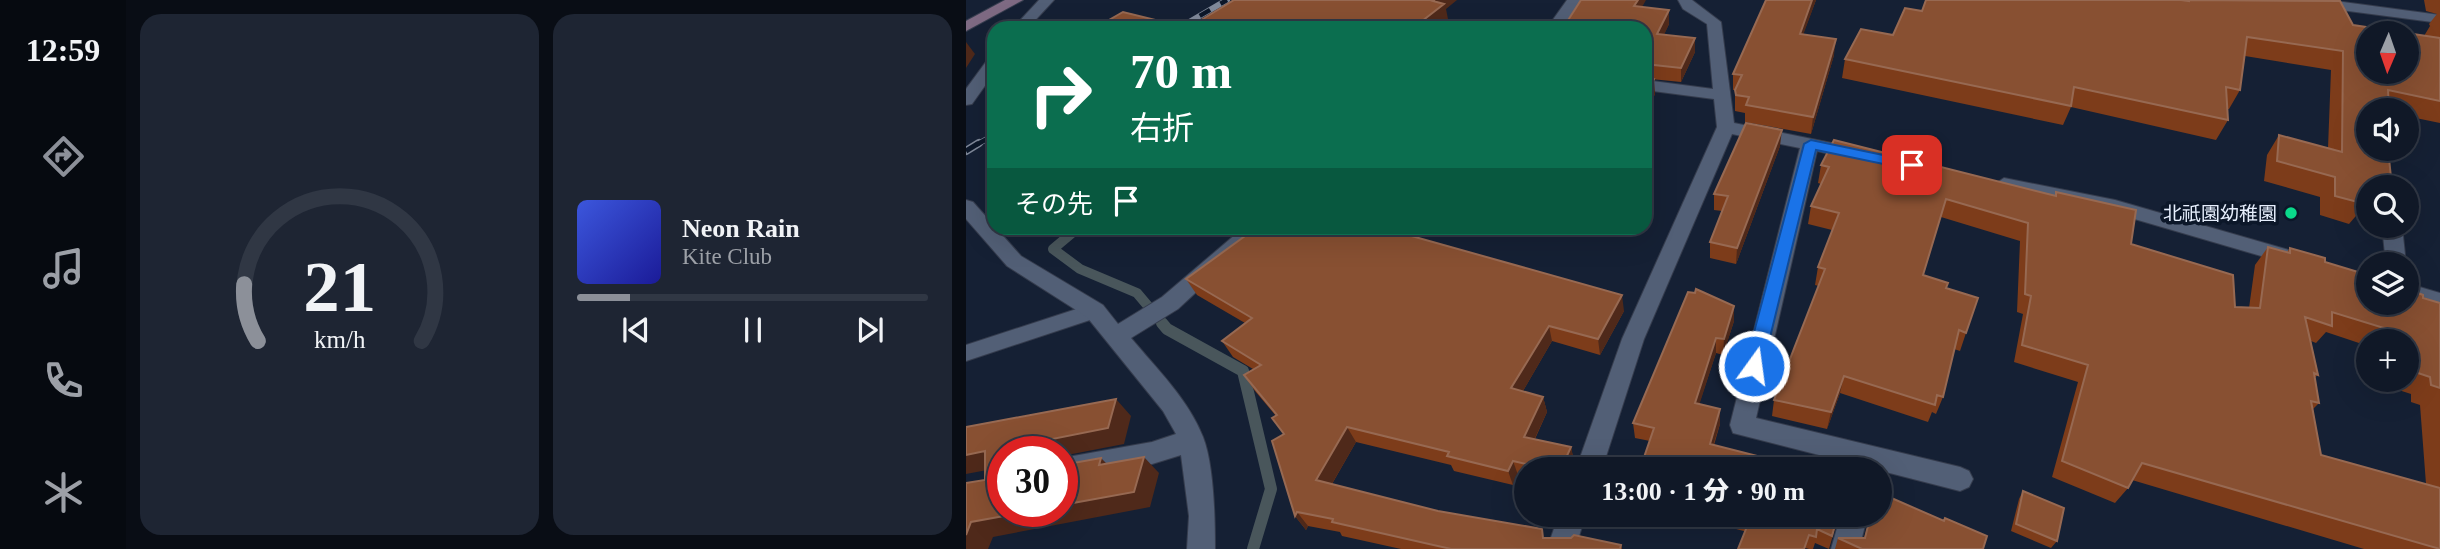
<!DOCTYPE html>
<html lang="ja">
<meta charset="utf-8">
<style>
body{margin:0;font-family:"Times New Roman","Noto Sans JP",serif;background:#1e2533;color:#f1f3f6;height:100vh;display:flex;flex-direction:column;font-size:26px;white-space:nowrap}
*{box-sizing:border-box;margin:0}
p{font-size:23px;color:#9ca0a7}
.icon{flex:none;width:38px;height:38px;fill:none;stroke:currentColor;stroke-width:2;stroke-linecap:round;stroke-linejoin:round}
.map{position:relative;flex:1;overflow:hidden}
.drawer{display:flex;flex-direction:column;gap:14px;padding:14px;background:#090d15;width:840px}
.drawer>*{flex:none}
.banner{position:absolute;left:21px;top:21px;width:665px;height:214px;border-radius:21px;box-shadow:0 7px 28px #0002,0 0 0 2px #303744;background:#0b6e4f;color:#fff;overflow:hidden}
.needle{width:46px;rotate:182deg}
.tools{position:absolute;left:1390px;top:21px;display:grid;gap:14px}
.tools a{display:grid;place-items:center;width:63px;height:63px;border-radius:50%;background:#101827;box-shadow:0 7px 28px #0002,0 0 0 2px #303744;font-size:35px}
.speed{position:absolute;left:21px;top:436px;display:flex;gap:14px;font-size:35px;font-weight:700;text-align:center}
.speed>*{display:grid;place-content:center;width:91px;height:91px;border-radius:50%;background:#101827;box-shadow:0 7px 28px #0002,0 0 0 2px #303744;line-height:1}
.speed .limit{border:10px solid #d22;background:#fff;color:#111}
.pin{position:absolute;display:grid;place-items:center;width:60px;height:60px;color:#fff;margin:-30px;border-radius:14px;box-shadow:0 4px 10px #0006}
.me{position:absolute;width:77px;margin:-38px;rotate:14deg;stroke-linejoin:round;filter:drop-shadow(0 0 5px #0008)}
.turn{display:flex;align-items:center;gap:24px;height:147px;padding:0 28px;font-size:32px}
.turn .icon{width:91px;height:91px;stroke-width:2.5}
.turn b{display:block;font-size:49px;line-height:60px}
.then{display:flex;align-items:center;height:66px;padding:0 28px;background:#0003;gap:14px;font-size:26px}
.drawer .card{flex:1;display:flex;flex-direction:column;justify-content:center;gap:10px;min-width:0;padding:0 24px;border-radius:21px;background:#1e2533}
.drawer .dial{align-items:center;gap:0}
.dial svg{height:182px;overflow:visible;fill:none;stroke:#303744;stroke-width:7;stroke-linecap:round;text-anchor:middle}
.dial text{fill:#f1f3f6;stroke:none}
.song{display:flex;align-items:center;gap:21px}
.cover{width:84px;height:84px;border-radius:10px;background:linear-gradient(135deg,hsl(230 70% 55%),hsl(240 70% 35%))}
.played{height:7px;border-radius:4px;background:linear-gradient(90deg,#8c9099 15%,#303744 15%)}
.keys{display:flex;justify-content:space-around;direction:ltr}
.drawer .tiles{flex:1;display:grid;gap:14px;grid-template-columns:repeat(2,1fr)}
.trip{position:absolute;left:548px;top:457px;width:378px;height:70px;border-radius:35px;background:#101827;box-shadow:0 7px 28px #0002,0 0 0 2px #303744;font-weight:800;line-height:70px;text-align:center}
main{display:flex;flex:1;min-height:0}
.tabs{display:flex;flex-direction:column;width:126px;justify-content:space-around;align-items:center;background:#060a10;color:#9ca0a7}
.tabs .icon{width:49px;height:49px}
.tabs .current{color:#8c9099}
.tabs b{font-size:32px;color:#f1f3f6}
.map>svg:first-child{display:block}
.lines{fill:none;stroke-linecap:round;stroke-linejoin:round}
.stream-far1{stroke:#49565b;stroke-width:10}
.stream{stroke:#49565b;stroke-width:12}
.service-casing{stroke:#353c4d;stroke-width:2}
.minor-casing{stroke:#353c4d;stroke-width:2}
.tertiary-casing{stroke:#353c4d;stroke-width:2}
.secondary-casing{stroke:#353c4d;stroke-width:2}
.service{fill:#525f76;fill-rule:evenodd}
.minor{fill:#525f76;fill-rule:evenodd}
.tertiary{fill:#525f76;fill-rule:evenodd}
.secondary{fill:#7e6a83;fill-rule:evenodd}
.rail-far1-casing{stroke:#80899a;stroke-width:6}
.rail-casing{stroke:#80899a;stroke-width:8}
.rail-far1{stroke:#0c1729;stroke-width:4.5;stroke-dasharray:12;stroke-linecap:butt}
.rail{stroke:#0c1729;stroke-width:5;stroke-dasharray:15;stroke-linecap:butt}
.wall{fill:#7d3c1a;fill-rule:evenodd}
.shaded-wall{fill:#4f291a}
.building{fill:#885032;stroke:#976952;stroke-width:2;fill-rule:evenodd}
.route{fill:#1a73e8;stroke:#114b97;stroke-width:2}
.poi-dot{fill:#0ad98b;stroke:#0c1729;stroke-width:2.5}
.labels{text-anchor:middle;stroke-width:7;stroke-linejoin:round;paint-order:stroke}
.poi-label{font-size:19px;fill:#e7effd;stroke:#0c1729;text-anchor:end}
</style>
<main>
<nav class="tabs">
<b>12:59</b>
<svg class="icon current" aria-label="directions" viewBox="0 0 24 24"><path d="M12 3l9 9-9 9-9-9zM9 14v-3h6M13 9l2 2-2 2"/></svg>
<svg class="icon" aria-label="music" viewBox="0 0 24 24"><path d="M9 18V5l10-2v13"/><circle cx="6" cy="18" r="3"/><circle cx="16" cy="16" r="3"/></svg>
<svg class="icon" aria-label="phone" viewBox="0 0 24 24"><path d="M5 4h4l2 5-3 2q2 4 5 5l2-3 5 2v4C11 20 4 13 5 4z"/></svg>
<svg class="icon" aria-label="climate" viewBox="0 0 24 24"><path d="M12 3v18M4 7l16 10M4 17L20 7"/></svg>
</nav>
<section class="drawer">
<div class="tiles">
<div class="card dial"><svg viewBox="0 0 100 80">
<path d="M14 69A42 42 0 1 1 86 69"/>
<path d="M14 69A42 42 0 0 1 8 44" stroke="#8c9099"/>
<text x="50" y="56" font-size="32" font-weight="700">21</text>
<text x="50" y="72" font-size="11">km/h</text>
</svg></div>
<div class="card">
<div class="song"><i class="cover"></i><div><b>Neon Rain</b><p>Kite Club</p></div></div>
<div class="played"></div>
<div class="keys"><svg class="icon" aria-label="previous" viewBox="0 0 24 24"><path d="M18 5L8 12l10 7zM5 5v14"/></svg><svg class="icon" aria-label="pause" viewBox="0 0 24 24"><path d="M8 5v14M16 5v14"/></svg><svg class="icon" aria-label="next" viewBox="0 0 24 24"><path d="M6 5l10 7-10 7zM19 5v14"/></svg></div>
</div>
</div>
</section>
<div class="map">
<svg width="1474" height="549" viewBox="0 0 1474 549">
<rect width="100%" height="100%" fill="#152034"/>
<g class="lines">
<path class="stream-far1" d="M112 228 87 249 114 269 171 293 198 325"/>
<path class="stream" d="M196 323 201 329 277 371 305 489 287 549"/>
<defs>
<path id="service" d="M129 303 136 306 139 311 136 316 0 361V345Z"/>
<path id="minor" d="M73 0H88L62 28H47Z
M601 0H615L596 28H581Z
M712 0H726L755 22 768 123 890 148 899 154 890 160 851 151 790 418 994 467 1003 471 1007 479 1003 487 994 491 767 433 764 425 834 148 766 134 678 339 636 469H610L656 339 751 127 748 99 679 90V80L747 89 741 24 717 9Z
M28 57V73L6 104 0 105V89L22 59Z
M1038 178 1149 200 1333 253 1336 258 1333 263 1326 265 1148 213 1031 188 1029 184Z
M0 200 7 202 55 256 137 305 152 324 196 297 277 228H299L212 309 165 338C191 369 222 399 237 437 248 465 249 519 249 549H221L223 516 215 455 186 464 96 482V458L186 442 210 434 197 411 121 317 41 266 0 219Z
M1416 226H1436L1440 264H1420Z
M1440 283 1474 293V309L1440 299Z
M593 514H620L609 549H581Z
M875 514H902L893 549H865Z"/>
<path id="tertiary" d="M1322 0H1362L1474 15V23L1329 4Z"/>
<path id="secondary" d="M39 0H57L0 31V21Z"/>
</defs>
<use href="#service" class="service-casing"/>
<use href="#minor" class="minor-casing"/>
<use href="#tertiary" class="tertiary-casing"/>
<use href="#secondary" class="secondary-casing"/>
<use href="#service" class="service"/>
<use href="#minor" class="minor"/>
<use href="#tertiary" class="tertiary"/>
<use href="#secondary" class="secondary"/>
<defs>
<path id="rail-far1" d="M213 28 261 0
M10 145 28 135"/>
<path id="rail" d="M0 151 13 143"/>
</defs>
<use href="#rail-far1" class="rail-far1-casing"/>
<use href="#rail" class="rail-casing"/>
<use href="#rail-far1" class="rail-far1"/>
<use href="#rail" class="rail"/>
</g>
<path class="wall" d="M800 0H850L837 34 868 55 845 134 779 122V113L769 111V90H767V74Z
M960 0H1368L1387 25 1458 36 1464 26 1463 24 1471 14 1460 11 1458 0H1474V123L1440 116V110H1402V212L1395 210 1383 224 1354 215V197L1298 181 1301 155 1313 135 1362 148 1365 70 1279 56 1274 90 1263 109H1261L1262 120 1250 140 1105 107 1097 125 876 78 879 59 927 35 956 11Z
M676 7 703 10V24L698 34 729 52 715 82 685 79 689 94 679 115V28Z
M814 146 770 264 744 258V242L756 211 748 210V194Z
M855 165 1089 196 1090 192 1165 244 1269 307 1283 308 1289 265 1302 247 1321 252 1324 248 1359 262 1474 303V549H1398L1166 480 1162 488 1149 503 1086 477 1112 382 1048 362 1057 314 1051 312 1054 241 975 217 957 275 980 288 1000 333 994 351 988 349 977 397 970 414 966 412 962 422 874 393 861 429 806 416 808 400 853 286 849 285 852 267 866 230 842 224 845 206 855 184 852 183ZM1360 332 1402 346V341H1440V380H1414V384L1445 394V402L1454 405 1460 484 1355 455 1347 409 1353 403 1348 378 1352 375 1345 341 1350 343Z
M290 228H377L373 232 434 233 658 311 634 355 586 341 557 391 577 397 581 412 569 439 605 447 608 462 605 469H560V477L552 475 547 485 488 471 485 465 390 442 366 484 579 538 655 545 656 549H435L376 536 374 532 342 526 340 530 329 516 317 434 310 416 289 391 278 375 287 369 267 357 256 341 279 323 231 295 220 279Z
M768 306V321L757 355 750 353 733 404 754 409V424L748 445 684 441 669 438 667 423Z
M1057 491 1091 541 1085 548 1045 531 1053 499Z
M667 514H873L863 549 849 543 847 549H843L730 518 727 529Z
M914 514 1017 549H869L872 538H898L905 515Z"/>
<path class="shaded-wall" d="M469 0H491L480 9 482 19 471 28H447Z
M672 0H680L669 20 668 6Z
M846 0H850L832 49 834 34Z
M703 10V24L692 48 691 34Z
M729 38V52L715 82V68Z
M870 39 868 55 845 134 847 117Z
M0 42 9 54 0 68Z
M688 79 689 94 679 115V98Z
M816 130 814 146 770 264 771 248Z
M359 228H377L365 240Z
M417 228H440L423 245Z
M656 295 658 311 634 355 632 339Z
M768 306V321L757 355 758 339Z
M583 326 586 341 550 403 545 388Z
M750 338V353L729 418V403Z
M878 376 874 393 861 429 865 412Z
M577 397 581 412 563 451 558 437Z
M150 399 165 416 158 444 96 456V452H76V441Z
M754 409V424L743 458 744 444Z
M381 427 390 442 360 494 350 480Z
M605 447 608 462 605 469H595Z
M19 451 37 467 0 474V455Z
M178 457 193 473 184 507 27 537 22 549H0V535L5 522 66 511H96V505Z
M135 458 151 474 133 465Z
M547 461 552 475 547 485 542 471Z
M331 512 342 526 340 530 329 516Z
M727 514H730V518L727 529Z"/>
<path class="building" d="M268 0H469L467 1 478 4 447 28H129L157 12 222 28Z
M615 0H672L668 6 703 10 691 34 729 38 715 68 679 64V28H597Z
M800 0H846L834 34 870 39 847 117 780 105 783 97 770 95 769 90 776 75 767 74Z
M960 0H1215L1223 1V0L1374 1 1387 25 1474 38V101L1422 90 1423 110H1402V149H1422L1426 187 1398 186 1399 204 1369 196V177L1311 161 1313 135 1376 152 1377 51 1281 37 1274 90 1260 87 1262 120 1108 87 1105 106 879 59 895 29 927 35 939 8 956 11ZM1402 33H1440V72H1402Z
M679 78 688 79 679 98Z
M780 123 816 130 771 248 744 242 762 196 748 194Z
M868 140 1090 196V192L1170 210 1165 244 1267 275 1269 307 1294 308 1302 247 1324 253V248L1359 258V262L1402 275V303H1440V288L1457 295V298L1474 303V388L1465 385 1464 377 1440 369V341H1431V332L1366 312V326L1339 317 1352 375 1348 373 1353 403 1345 401 1355 455 1474 488V549L1176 463 1162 488 1096 461 1122 365 1056 345 1065 296 1059 294 1062 223 980 199 957 275 982 283 980 288 1012 298 1000 333 993 330 977 397 971 395 969 405 878 376 865 412 808 400 859 269 852 267 873 213 845 206 863 167 855 165Z
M290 228H362L369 233 378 231 382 228H418H417L656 295 632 339 583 326 545 388 577 397 558 437 605 447 595 469H581L547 461 542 471 481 456 483 452 381 427 350 480 472 511 576 529 577 538H605L608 535 655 545 654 549H485L366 522 367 519 331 512 329 516 306 441 318 434 306 418 311 415 278 375 295 365 256 341 286 318 220 279Z
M730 289 768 306 758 339 750 338 729 403 754 409 744 444 843 469H674L688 428 667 423 722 292 729 293Z
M150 399 142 428 76 441V452H37V511H66L5 522 0 535V483L19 480V451L0 455V427Z
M178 457 168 492 96 505V465L135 458 133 465Z
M1057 491 1098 508 1091 541 1050 524Z
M914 493 978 521 979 518 1021 536 1017 549H896L872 538H899L905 514H914Z
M768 514H872L866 536 851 529 850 537 843 535 838 549H772L784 519Z"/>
<path class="route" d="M845 140 946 161 953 165 946 170 850 150 797 366 788 374 779 366 838 144Z"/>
<circle class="poi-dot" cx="1325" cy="213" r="7"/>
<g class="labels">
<g class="poi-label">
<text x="1311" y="220">北祇園幼稚園</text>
</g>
</g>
</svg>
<div class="tools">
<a><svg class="needle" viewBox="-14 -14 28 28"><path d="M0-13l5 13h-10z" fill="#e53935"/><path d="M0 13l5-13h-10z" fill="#9ca0a7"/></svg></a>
<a><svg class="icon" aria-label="sound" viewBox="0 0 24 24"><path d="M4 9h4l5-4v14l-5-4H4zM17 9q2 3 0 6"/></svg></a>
<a><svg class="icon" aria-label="search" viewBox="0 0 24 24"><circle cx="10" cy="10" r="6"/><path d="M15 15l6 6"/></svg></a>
<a><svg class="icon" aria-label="layers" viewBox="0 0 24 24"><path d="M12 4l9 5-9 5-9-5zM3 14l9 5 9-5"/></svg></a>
<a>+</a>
</div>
<div class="speed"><div class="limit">30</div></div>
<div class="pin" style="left:946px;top:165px;background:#d93025"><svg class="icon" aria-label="arrive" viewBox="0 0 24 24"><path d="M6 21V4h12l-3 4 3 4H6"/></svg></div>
<svg class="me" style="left:788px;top:366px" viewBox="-20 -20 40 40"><circle r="17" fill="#1a73e8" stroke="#fff" stroke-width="3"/><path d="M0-11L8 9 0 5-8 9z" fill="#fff"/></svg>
<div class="trip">13:00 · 1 分 · 90 m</div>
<div class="banner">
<div class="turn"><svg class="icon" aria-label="right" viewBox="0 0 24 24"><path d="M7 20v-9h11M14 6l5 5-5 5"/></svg><div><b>70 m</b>右折</div></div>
<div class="then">その先<svg class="icon" aria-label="arrive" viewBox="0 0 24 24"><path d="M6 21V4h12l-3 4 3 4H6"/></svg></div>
</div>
</div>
</main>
